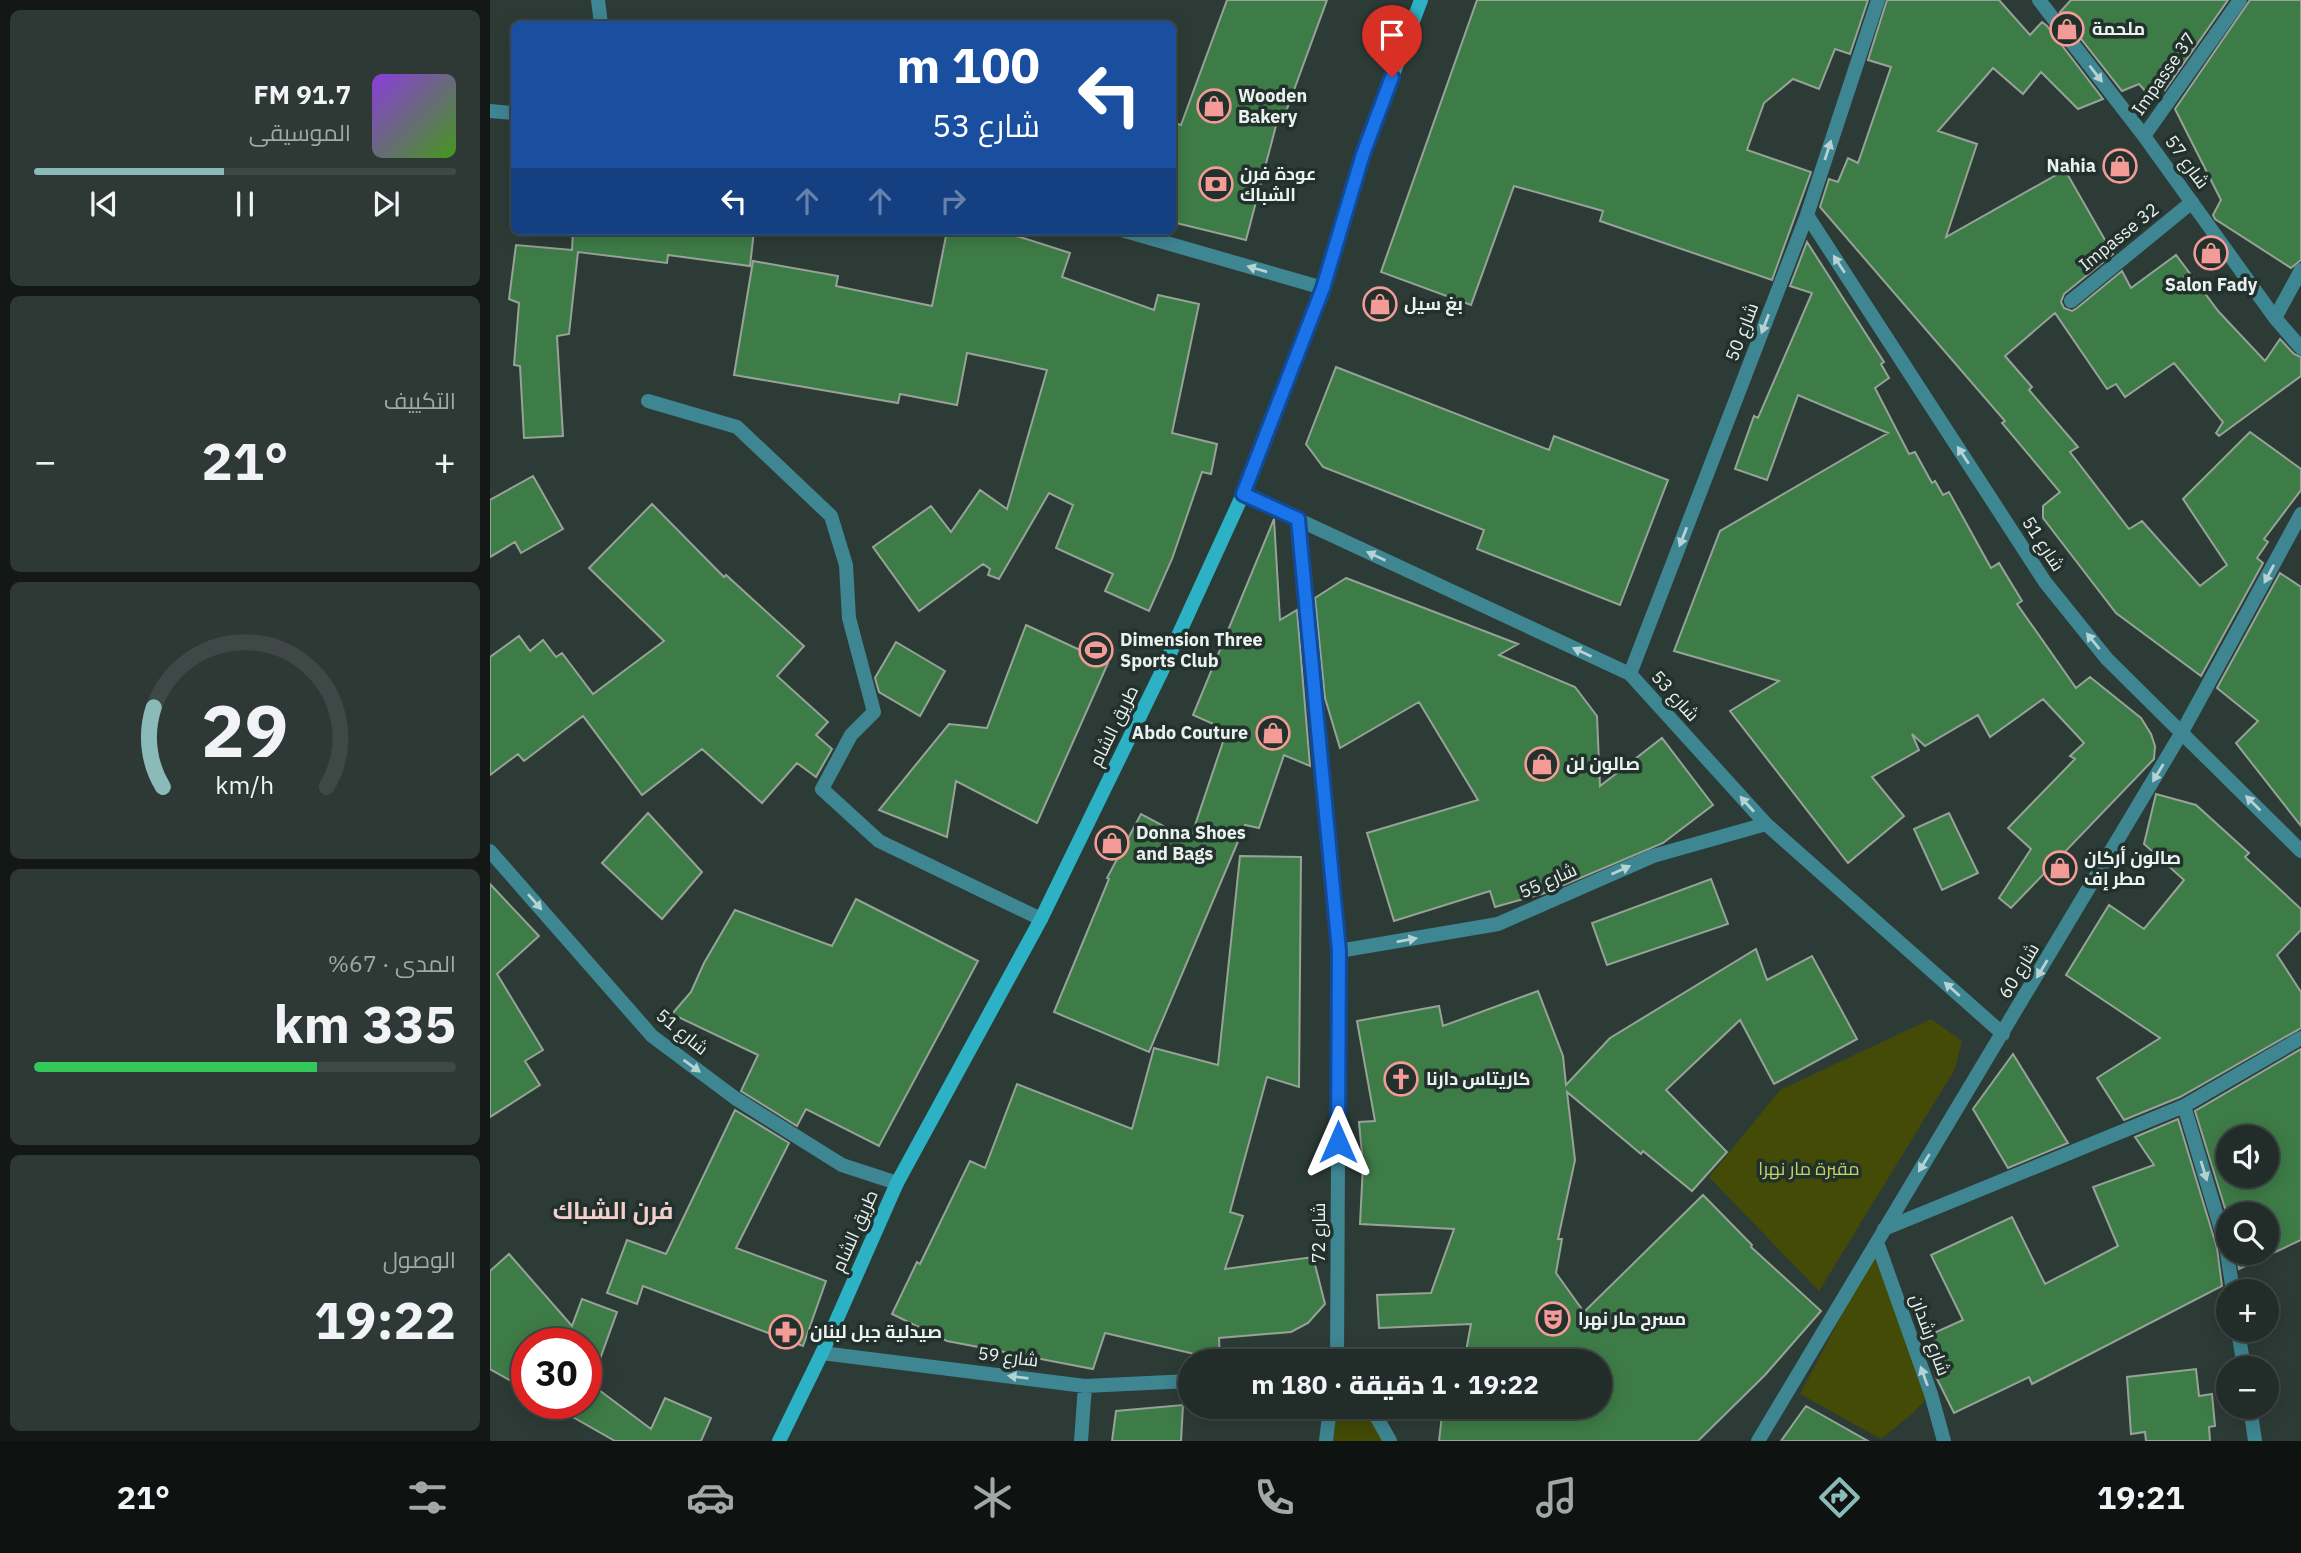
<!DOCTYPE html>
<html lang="ar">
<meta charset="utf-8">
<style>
body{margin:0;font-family:"IBM Plex Sans",Cairo,sans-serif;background:#2e3835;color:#f1f3f6;direction:rtl;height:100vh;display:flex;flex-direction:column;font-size:26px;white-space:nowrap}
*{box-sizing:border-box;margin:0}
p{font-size:23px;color:#a2a7a8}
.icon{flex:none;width:38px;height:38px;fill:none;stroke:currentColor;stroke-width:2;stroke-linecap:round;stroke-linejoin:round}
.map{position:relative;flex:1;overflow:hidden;direction:ltr}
.sheet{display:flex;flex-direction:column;gap:10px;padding:10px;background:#131817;width:490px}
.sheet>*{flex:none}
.hud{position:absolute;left:21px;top:21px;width:665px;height:214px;border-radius:10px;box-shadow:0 4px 18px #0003,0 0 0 2px #3f4846;direction:rtl;background:#1a4fa0;color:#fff;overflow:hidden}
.controls{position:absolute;left:1726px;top:1125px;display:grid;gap:14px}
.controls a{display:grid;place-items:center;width:63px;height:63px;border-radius:50%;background:#222c29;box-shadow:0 4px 18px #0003,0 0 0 2px #3f4846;font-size:35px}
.speed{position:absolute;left:21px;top:1328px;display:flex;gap:14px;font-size:35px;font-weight:700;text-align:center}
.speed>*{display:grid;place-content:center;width:91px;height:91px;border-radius:50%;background:#222c29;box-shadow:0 4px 18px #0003,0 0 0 2px #3f4846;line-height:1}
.speed .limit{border:10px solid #d22;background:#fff;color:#111}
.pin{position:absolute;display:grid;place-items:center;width:60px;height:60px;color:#fff;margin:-72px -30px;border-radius:50% 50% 50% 0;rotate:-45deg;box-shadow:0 0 7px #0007}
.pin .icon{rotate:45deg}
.me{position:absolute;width:77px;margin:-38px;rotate:0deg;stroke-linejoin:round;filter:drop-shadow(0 0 5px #0008)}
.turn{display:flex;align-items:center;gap:24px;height:147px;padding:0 21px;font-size:32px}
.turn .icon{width:91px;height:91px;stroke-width:2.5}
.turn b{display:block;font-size:49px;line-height:60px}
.lanes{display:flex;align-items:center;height:66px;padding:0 21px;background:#0003;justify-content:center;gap:35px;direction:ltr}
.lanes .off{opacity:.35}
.big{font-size:52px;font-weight:800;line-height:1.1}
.sheet .card{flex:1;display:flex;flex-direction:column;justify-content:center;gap:10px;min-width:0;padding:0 24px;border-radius:10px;background:#2e3835}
.sheet .dial{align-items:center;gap:0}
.dial svg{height:182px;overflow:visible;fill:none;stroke:#3f4846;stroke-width:7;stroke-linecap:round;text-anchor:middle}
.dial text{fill:#f1f3f6;stroke:none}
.song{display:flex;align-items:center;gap:21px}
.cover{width:84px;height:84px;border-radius:10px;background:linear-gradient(135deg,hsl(270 70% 55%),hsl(100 70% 35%))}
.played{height:7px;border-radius:4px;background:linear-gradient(90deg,#8bbbb9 45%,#3f4846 45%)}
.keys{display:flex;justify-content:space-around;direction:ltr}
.heat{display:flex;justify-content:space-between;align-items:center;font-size:38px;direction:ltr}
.charge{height:10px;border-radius:5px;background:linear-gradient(90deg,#34c759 67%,#3f4846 0)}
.trip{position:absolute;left:688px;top:1349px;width:434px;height:70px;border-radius:35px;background:#222c29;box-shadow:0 4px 18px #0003,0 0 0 2px #3f4846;font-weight:800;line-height:70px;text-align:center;direction:rtl}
.menu{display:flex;height:112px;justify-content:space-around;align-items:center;background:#0e1210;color:#a2a7a8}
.menu .icon{width:49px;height:49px}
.menu .current{color:#8bbbb9}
.menu b{font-size:32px;color:#f1f3f6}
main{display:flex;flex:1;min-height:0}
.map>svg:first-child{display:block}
.green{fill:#434b06}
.building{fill:#3e7c47;stroke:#97a298;stroke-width:2;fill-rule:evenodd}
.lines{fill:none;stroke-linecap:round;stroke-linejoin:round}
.service{stroke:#3e8692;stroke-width:14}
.minor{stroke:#3e8692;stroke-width:14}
.secondary{stroke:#2cb2c4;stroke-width:14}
.oneway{fill:#b6d2d4}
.route-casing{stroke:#114b97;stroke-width:18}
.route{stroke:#1a73e8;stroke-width:12}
.labels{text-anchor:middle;stroke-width:7;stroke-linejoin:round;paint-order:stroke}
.poi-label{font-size:18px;font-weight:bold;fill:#eaf2f0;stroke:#23312d;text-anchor:start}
.street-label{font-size:18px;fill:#eaf2f0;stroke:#23312d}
.park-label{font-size:18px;fill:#c3d367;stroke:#23312d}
.district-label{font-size:24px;font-weight:bold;fill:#f3d0cd;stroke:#23312d}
</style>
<main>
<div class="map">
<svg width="1811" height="1441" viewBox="0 0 1811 1441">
<rect width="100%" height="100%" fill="#2d3b37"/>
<path class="green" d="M1441 1019 1472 1041 1465 1069 1329 1291 1219 1177 1290 1090Z
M1387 1248 1441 1394 1422 1414 1391 1439 1310 1394Z
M840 1407H881L900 1441H836Z"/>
<path class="building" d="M737 0H837L793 120 788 118 756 240 682 222V122L691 125Z
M987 0H1378L1360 54 1345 49 1329 89 1303 79 1274 103 1257 150 1321 172 1282 280 1110 221 1113 211 1024 186 981 305 891 272Z
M1397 0H1509L1540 35 1552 22 1557 26 1613 99 1588 109 1551 72 1533 94 1503 68 1448 131 1487 144 1456 237 1575 170 1623 254 1574 294 1571 302 1574 308 1582 311 1587 308 1632 271 1641 288 1686 255 1729 312 1775 361 1790 339 1804 354 1811 357V376L1729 436 1726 433 1733 422 1684 363 1635 397 1626 384 1617 389 1565 313 1515 356 1542 387 1539 390 1588 447 1580 452 1639 529 1652 521 1710 586 1737 565 1693 499 1760 432 1811 469V490L1774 539 1778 542 1767 558 1773 563 1711 676 1626 613 1553 518V506L1570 492 1512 423 1515 421 1330 207 1339 179 1348 182 1358 158 1368 163 1401 67 1378 60Z
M1581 0H1738L1675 90 1670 80 1657 93 1649 84 1632 91 1570 12Z
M1760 0H1811V260L1801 268 1725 219 1723 215 1731 200 1685 109Z
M83 231H264L260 266 178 255 177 263 88 252 79 334 67 336 73 436 34 438 30 366 24 365 29 303 19 299 26 245 82 250Z
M457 231H501L530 237 580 253 572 277 664 310 668 295 709 304 682 433 727 444 721 474 712 472 682 559 659 611 615 591 623 574 566 548 583 505 559 493 509 579 498 575 500 569 493 564 429 611 383 547 441 506 461 532 490 490 517 509 557 370 477 353 467 405 410 394 408 403 244 375 263 261 348 276 346 286 442 306Z
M1317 242 1394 362 1391 364 1399 378 1385 388 1419 454 1425 452 1442 483 1445 481 1453 495 1459 492 1501 568 1509 563 1532 601 1527 604 1586 688 1600 677 1651 718 1661 734 1665 746 1664 759 1521 908 1509 898 1541 849 1518 828 1585 759 1580 756 1594 743 1553 699 1500 737 1488 715 1435 746 1422 734 1429 750 1382 777 1414 816 1358 863 1240 711 1289 681 1184 651 1230 531 1398 433 1308 395 1277 480 1245 469 1264 416 1268 418 1322 293 1300 286Z
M846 367 1059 450 1064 436 1178 480 1130 605 987 549 994 530 833 467 816 444Z
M43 476 73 529 31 553 25 542 0 557V500Z
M162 504 234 577 236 575 314 646 287 676 338 722 326 735 342 749 326 777 307 763 272 803 212 749 152 795 93 716 34 761 28 754 0 775V657L29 636 40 651 53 640 66 657 72 653 103 694 174 641 99 568Z
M784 519 790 620 807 610 820 766 794 755 769 828 755 825 659 1052 564 1012 619 879 617 878 651 814 692 836 695 830 702 834 737 730 703 715Z
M1790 573 1811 587V826L1746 743 1768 721 1727 688Z
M856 578 1028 644 1009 655 1085 687 1107 716 1110 786 1172 738 1223 805 1173 843 1055 893 1005 907 1000 891 904 921 877 833 988 800 929 702 850 748 835 698 825 598Z
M536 625 618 663 547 823 466 781 457 837 389 810 459 724 497 728Z
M406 642 455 671 430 716 389 692 385 678Z
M1666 794 1706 805 1759 853 1755 857 1811 909V930L1787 955 1811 992V1028L1690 1097 1634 1120 1607 1078 1670 1038 1576 975 1619 905 1654 929 1694 880 1654 844Z
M158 813 212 872 172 919 112 863Z
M1459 813 1488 873 1452 890 1424 829Z
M750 856 811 857 809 1087 777 1077 740 1212 753 1216 735 1269 823 1257 835 1304 818 1323 801 1332 729 1338 730 1360 615 1333 603 1369 457 1341 402 1314 427 1262 430 1264 480 1161 495 1168 527 1084 642 1129 664 1048 728 1065Z
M1221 879 1238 924 1117 965 1102 923Z
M0 884 49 936 7 974 53 1050 35 1061 50 1085 0 1117Z
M366 899 488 961 389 1146 316 1109 307 1126 251 1091 268 1055 182 1014 201 992 214 963 245 910 342 946Z
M1266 949 1277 980 1322 956 1367 1039 1284 1084 1250 1020 1176 1090 1237 1152 1202 1191 1153 1151 1151 1154 1077 1092 1085 1160 1068 1239H1072L1066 1273 1094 1312 1213 1195 1262 1245 1261 1247 1331 1311 1275 1375 1208 1441H949L953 1407H1110V1362H974L981 1324 889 1328 887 1295 941 1293 964 1229 870 1224 873 1165 869 1122 885 1121 867 1021 949 1006 953 1026 1048 991 1073 1056 1076 1085 1120 1038Z
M1811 1049V1240L1749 1269 1747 1253H1776V1214H1738V1218L1705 1111ZM1738 1138H1776V1176H1738Z
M1523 1054 1578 1143 1518 1168 1483 1109Z
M245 1110 299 1143 246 1248 336 1281 313 1346 153 1286 147 1304 117 1293 137 1240 176 1254Z
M1688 1119 1727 1248 1732 1286 1542 1384 1539 1377 1464 1413 1446 1377 1435 1337 1473 1320 1441 1255 1522 1217 1555 1284 1628 1246 1603 1187 1664 1165 1645 1137Z
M19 1254 82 1326 92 1299 127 1312 101 1384 161 1429 175 1398 221 1418 211 1441H125L60 1404H96V1344H37V1390L0 1369V1271Z
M1706 1369 1709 1396 1722 1394 1725 1426 1719 1427 1720 1441H1656L1655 1432 1641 1434 1637 1377Z
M693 1405 691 1441H622L626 1411Z
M1316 1406 1378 1441H1291Z"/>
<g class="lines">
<path class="service" d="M158 401 247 427 341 516 356 565 359 618 384 712 361 735 332 789 389 841 551 919"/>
<path class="minor" d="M108 0 111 24
M1549 0 1654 136 1785 318 1811 348
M0 111 24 113
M1654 136 1750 0
M1317 215 1555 582 1617 659 1811 851
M635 231 833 288
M1581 301 1702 202
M1785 318 1811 270
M753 494 1140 674 1276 824 1513 1034
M808 519 849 951 847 1362
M1140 674 1317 215 1388 0
M0 851 162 1036 245 1098 352 1165 407 1183
M849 951 1008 924 1163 856 1276 824
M1694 1106 1736 1246 1743 1292
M1394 1229 1694 1106 1811 1038
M1387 1242 1441 1394 1454 1441
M1748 1330 1754 1368
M332 1353 595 1386 700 1381
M881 1407 900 1441
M1760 1407 1765 1441
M591 1441 595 1386
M836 1441 840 1407
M1268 1441 1692 732 1811 514"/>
<path class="secondary" d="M289 1441 332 1353 407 1183 551 919 671 673 753 494 833 288 873 154 931 0"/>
</g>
<defs><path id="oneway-solid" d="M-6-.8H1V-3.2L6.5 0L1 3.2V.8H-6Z" transform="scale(1.75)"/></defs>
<g class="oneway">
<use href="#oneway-solid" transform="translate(1606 74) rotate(52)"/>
<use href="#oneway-solid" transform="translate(1338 150) rotate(-72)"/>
<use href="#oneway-solid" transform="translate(1349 264) rotate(-123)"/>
<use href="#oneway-solid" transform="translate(767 269) rotate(-164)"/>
<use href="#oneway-solid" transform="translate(1275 324) rotate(111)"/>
<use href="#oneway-solid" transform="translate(1473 455) rotate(-123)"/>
<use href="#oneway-solid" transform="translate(1193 537) rotate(111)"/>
<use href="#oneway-solid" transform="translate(886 556) rotate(-155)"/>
<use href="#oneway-solid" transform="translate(1779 574) rotate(118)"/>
<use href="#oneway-solid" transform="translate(1603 641) rotate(-129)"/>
<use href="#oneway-solid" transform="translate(1092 652) rotate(-155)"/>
<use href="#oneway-solid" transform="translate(1668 773) rotate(121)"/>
<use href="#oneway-solid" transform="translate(1763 803) rotate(-135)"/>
<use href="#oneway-solid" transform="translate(1257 804) rotate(-132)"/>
<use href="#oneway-solid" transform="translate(1131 870) rotate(-24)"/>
<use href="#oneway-solid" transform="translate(45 902) rotate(49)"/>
<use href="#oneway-solid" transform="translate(917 940) rotate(-10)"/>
<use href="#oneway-solid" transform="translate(1552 969) rotate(121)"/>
<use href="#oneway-solid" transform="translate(1462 989) rotate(-138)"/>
<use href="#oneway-solid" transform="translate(202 1066) rotate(36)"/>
<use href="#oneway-solid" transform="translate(1434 1163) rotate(122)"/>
<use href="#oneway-solid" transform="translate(1714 1171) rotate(73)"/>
<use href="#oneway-solid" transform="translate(1434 1376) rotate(-110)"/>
<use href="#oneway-solid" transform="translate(528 1377) rotate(-173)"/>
</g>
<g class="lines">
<defs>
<path id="route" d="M848 1142 849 951 808 519 753 494 833 288 873 154 902 77"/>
</defs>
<use href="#route" class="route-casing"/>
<use href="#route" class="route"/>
</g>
<defs>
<symbol id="shop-ring" viewBox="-11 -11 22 22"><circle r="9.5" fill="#23312d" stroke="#f59b97" stroke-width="1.5"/><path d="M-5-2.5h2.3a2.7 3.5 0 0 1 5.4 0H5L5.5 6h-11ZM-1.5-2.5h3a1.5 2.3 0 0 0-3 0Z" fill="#f59b97"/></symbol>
<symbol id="bank-ring" viewBox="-11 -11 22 22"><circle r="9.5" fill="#23312d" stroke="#f59b97" stroke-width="1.5"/><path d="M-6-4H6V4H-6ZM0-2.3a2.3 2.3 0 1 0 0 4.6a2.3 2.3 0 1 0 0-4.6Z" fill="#f59b97"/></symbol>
<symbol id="stadium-ring" viewBox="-11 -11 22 22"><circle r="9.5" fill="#23312d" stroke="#f59b97" stroke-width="1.5"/><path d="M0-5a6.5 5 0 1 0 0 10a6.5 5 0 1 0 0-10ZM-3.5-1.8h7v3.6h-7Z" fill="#f59b97"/></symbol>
<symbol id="church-ring" viewBox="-11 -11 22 22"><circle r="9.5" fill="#23312d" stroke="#f59b97" stroke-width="1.5"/><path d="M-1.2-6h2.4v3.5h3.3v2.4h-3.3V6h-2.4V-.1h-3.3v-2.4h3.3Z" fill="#f59b97"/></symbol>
<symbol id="theatre-ring" viewBox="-11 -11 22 22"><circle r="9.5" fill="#23312d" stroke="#f59b97" stroke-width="1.5"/><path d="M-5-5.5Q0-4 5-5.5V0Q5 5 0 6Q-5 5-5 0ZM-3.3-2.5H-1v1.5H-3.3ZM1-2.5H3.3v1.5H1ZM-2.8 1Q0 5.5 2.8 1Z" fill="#f59b97"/></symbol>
<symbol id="pharmacy-ring" viewBox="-11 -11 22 22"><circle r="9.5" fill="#23312d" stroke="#f59b97" stroke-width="1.5"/><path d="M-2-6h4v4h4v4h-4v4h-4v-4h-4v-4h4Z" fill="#f59b97"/></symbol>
</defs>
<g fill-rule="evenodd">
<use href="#shop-ring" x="1558" y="10" width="38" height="38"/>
<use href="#shop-ring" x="705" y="87" width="38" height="38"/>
<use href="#shop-ring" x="1611" y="147" width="38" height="38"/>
<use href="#bank-ring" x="707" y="165" width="38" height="38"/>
<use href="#shop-ring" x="1702" y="234" width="38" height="38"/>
<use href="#shop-ring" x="871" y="285" width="38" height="38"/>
<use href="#stadium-ring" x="587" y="631" width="38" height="38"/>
<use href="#shop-ring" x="764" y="714" width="38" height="38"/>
<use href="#shop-ring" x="1033" y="745" width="38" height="38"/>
<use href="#shop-ring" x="603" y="824" width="38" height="38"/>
<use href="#shop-ring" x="1551" y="849" width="38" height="38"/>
<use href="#church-ring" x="892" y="1060" width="38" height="38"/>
<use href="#theatre-ring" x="1044" y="1300" width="38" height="38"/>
<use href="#pharmacy-ring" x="277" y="1313" width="38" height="38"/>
</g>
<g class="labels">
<g class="poi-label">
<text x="1602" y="35">ملحمة</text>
<text x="748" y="102">Wooden<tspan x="748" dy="21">Bakery</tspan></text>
<text x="1606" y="172" text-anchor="end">Nahia</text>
<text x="750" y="180">عودة فرن<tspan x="750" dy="21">الشباك</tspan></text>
<text x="1721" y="291" text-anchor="middle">Salon Fady</text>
<text x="914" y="310">بغ سيل</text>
<text x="630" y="646">Dimension Three<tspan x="630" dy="21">Sports Club</tspan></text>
<text x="758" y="739" text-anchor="end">Abdo Couture</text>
<text x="1076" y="770">صالون لن</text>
<text x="646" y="839">Donna Shoes<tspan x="646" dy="21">and Bags</tspan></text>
<text x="1594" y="864">صالون أركان<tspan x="1594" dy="21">مطر إف</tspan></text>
<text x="936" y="1085">كاريتاس دارنا</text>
<text x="1088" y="1325">مسرح مار نهرا</text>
<text x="320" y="1338">صيدلية جبل لبنان</text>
</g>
<g class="street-label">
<text transform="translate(1674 74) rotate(-55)" y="6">Impasse 37</text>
<text transform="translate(1697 162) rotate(54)" y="6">شارع 57</text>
<text transform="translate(1629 237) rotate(-39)" y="6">Impasse 32</text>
<text transform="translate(1252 332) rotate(-69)" y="6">شارع 50</text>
<text transform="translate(1553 544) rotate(57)" y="6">شارع 51</text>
<text transform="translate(1185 696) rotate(48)" y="6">شارع 53</text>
<text transform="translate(624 726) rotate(-64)" y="6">طريق الشام</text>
<text transform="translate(1058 881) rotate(-24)" y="6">شارع 55</text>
<text transform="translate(1529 971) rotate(-59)" y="6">شارع 60</text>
<text transform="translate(192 1032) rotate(39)" y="6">شارع 51</text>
<text transform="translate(365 1231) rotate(-66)" y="6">طريق الشام</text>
<text transform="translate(829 1233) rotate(-90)" y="6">شارع 72</text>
<text transform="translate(1440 1335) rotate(70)" y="6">شارع رشدان</text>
<text transform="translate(518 1357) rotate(7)" y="6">شارع 59</text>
</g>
<g class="park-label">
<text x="1319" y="1175">مقبرة مار نهرا</text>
</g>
<g class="district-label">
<text x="123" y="1219">فرن الشباك</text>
</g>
</g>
</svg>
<div class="controls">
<a><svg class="icon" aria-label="sound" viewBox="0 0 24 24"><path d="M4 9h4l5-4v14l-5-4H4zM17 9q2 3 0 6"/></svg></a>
<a><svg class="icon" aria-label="search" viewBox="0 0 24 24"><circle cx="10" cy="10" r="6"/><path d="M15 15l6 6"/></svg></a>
<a>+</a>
<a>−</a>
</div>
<div class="speed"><div class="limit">30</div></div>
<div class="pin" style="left:902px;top:77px;background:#d93025"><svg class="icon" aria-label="arrive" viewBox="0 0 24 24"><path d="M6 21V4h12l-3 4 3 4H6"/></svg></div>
<svg class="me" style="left:848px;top:1142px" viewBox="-20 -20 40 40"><path d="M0-17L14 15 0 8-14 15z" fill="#1a73e8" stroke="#fff" stroke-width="4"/></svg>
<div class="trip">19:22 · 1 دقيقة · 180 m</div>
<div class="hud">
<div class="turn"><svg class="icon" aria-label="left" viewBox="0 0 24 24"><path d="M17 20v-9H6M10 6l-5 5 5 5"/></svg><div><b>100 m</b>شارع 53</div></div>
<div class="lanes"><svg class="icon" aria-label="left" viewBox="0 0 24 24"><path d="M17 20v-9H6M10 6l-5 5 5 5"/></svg><svg class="icon off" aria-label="ahead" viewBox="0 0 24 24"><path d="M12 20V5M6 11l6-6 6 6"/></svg><svg class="icon off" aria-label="ahead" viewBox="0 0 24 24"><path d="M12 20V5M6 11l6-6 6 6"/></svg><svg class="icon off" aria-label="right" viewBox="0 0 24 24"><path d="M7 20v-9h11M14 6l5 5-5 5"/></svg></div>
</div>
</div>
<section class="sheet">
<div class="card">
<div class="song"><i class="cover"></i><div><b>91.7 FM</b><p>الموسيقى</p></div></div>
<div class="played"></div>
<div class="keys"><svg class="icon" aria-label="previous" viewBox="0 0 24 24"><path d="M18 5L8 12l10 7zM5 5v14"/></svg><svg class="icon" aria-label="pause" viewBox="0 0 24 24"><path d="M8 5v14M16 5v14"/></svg><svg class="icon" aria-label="next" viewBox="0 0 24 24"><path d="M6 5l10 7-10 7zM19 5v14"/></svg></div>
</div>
<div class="card"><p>التكييف</p>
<div class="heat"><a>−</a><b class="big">21°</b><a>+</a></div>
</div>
<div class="card dial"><svg viewBox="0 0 100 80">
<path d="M14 69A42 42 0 1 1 86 69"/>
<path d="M14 69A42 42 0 0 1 10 34" stroke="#8bbbb9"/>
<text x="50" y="56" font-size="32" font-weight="700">29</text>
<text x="50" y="72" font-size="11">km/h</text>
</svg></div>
<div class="card"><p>المدى · 67%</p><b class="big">335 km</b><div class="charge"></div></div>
<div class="card"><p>الوصول</p><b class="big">19:22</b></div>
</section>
</main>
<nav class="menu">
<b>19:21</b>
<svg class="icon current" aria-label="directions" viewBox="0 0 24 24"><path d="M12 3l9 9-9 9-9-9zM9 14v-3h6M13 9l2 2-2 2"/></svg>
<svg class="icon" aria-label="music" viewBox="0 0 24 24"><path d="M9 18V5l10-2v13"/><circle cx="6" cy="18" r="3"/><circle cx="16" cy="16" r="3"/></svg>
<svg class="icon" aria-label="phone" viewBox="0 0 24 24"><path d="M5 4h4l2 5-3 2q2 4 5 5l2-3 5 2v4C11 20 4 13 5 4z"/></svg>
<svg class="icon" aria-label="climate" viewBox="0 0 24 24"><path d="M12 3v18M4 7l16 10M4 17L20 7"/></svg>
<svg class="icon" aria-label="car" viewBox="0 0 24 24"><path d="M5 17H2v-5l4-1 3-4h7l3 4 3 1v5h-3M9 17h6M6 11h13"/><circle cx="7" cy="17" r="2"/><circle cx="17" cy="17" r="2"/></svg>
<svg class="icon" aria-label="filters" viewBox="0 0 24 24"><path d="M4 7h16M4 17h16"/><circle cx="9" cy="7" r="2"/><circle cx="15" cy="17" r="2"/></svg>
<b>21°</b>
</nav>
